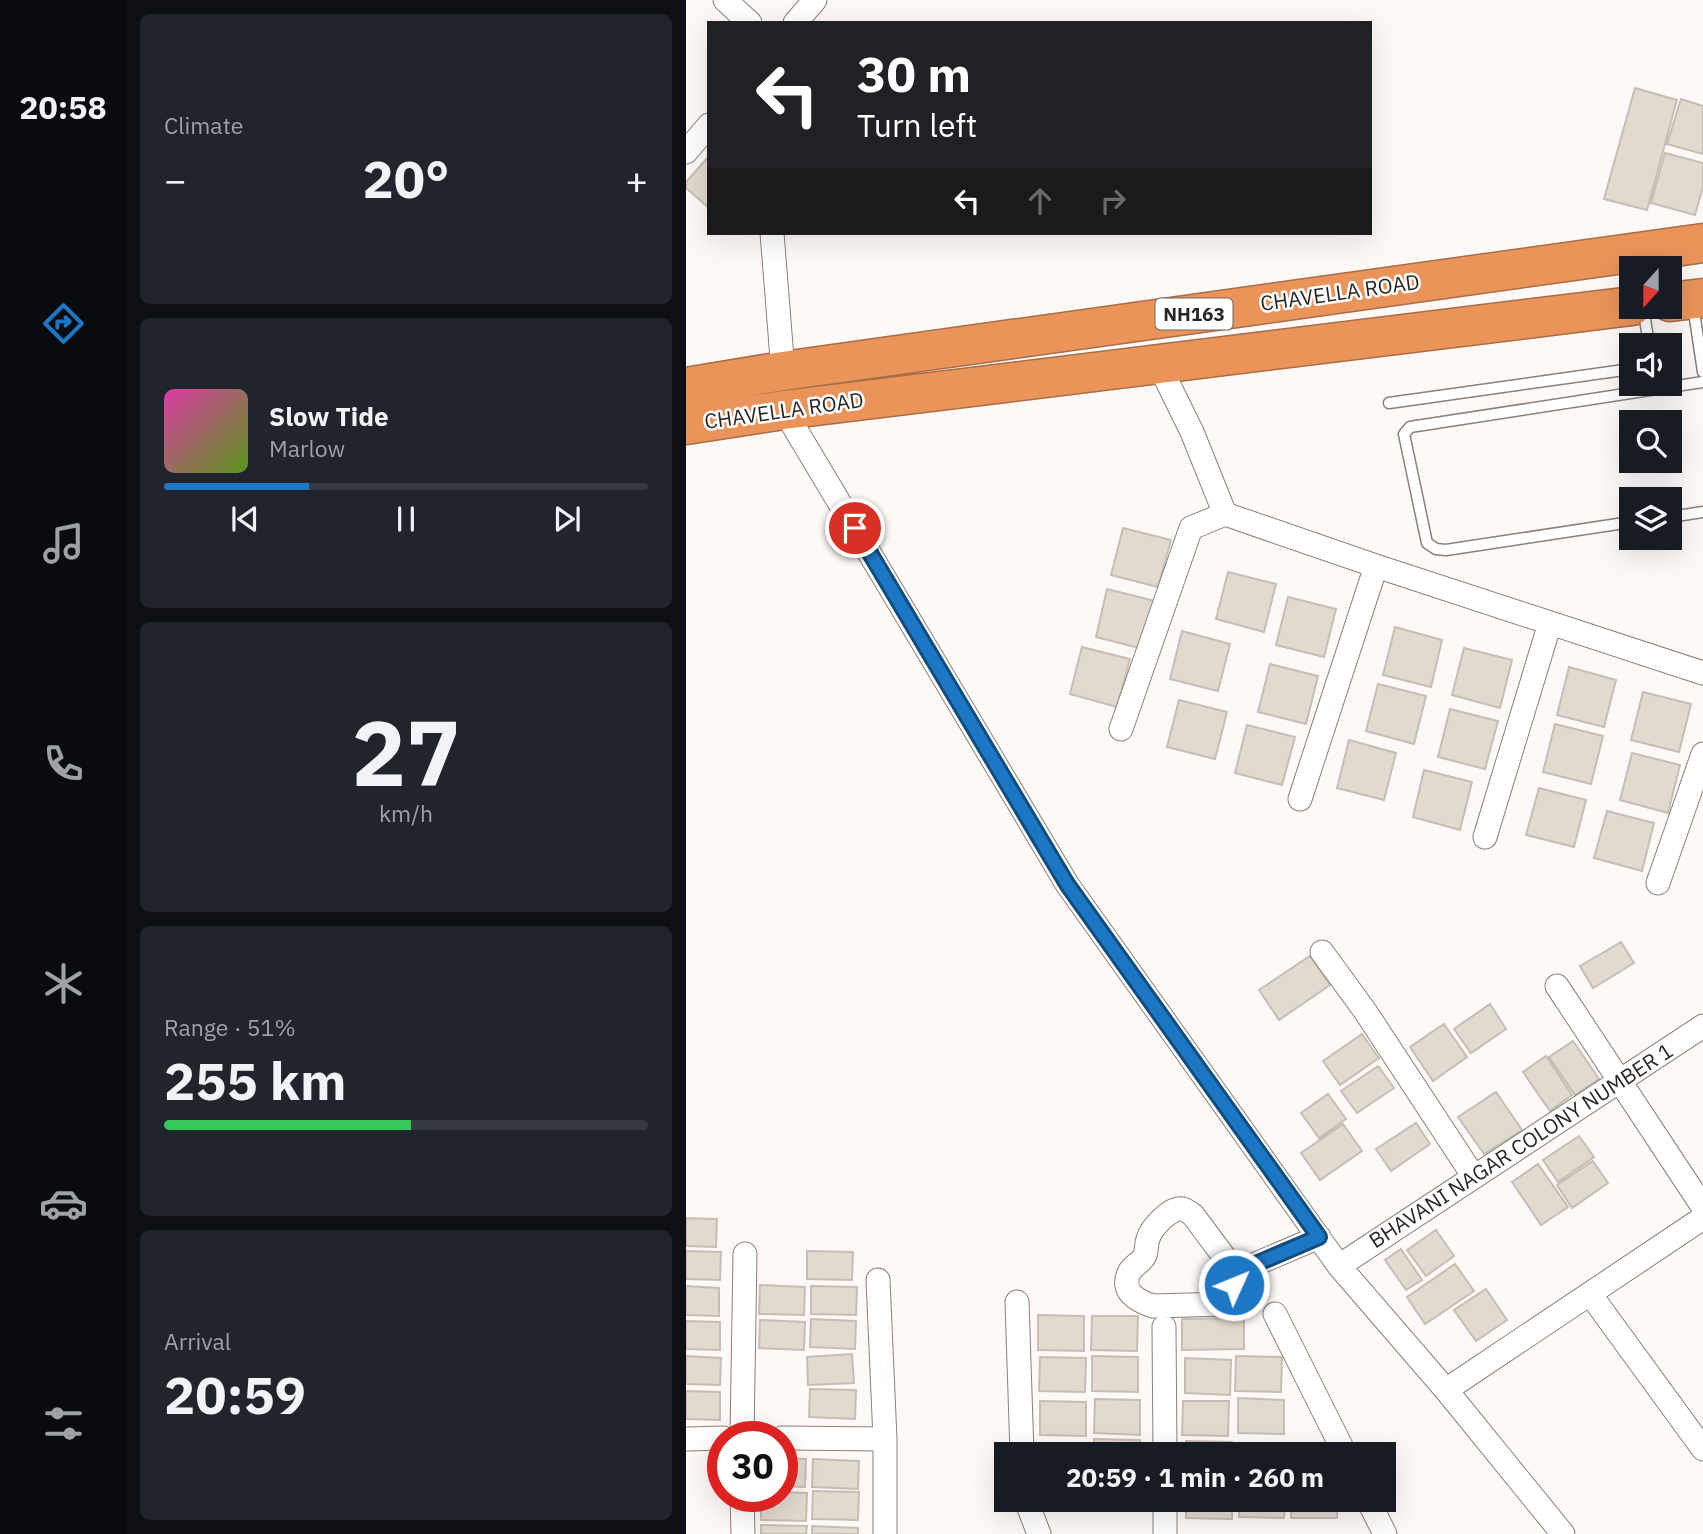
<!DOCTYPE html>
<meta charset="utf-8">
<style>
body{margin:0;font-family:"IBM Plex Sans",sans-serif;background:#20242c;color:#f1f3f6;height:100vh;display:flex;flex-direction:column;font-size:26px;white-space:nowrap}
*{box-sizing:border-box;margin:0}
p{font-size:23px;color:#9ea1a6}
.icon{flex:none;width:38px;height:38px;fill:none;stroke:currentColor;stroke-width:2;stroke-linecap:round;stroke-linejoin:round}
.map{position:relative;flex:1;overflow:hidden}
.panel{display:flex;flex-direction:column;gap:14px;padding:14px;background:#0d0f14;width:560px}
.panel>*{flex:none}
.hud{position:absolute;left:21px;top:21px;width:665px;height:214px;border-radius:0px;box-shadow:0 7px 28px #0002;background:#202124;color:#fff;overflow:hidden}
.needle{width:46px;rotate:201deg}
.fabs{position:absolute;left:933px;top:256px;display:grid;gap:14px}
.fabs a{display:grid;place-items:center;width:63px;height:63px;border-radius:0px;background:#171b24;box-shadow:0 7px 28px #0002;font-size:35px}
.speed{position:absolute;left:21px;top:1421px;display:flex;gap:14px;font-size:35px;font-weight:700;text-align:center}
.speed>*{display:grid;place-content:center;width:91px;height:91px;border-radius:50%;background:#171b24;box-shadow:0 7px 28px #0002;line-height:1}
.speed .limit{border:10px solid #d22;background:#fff;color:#111}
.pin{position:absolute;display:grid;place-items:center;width:60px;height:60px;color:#fff;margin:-30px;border:4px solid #fff;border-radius:50%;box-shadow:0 2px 7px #0007}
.me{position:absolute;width:77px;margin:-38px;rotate:46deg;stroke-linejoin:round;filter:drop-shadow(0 0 5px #0008)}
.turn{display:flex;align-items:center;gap:24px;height:147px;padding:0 35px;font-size:32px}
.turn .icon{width:91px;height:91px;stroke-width:2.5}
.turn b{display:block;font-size:49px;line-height:60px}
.lanes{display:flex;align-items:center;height:66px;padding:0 35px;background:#0003;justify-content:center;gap:35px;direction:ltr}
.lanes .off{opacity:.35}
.big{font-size:52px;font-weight:700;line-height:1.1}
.panel .card{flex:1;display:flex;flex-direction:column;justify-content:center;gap:10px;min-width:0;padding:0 24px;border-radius:10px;background:#20242c}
.panel .dial{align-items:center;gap:0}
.dial b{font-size:91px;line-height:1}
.song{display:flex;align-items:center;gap:21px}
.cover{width:84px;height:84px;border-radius:10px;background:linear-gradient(135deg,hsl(320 70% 55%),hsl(90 70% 35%))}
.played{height:7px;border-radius:4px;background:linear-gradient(90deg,#1c77c4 30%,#363941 30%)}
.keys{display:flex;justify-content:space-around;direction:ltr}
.heat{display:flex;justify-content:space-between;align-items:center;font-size:38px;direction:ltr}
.charge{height:10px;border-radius:5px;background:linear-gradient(90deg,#34c759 51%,#363941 0)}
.trip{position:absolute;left:308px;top:1442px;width:402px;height:70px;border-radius:0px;background:#171b24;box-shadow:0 7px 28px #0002;font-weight:700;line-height:70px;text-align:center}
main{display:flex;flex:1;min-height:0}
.tabs{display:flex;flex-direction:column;width:126px;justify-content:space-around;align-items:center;background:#090b0e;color:#9ea1a6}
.tabs .icon{width:49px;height:49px}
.tabs .on{color:#1c77c4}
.tabs b{font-size:32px;color:#f1f3f6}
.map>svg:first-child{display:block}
.building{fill:#e2d9cf;stroke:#c6beb4;stroke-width:2}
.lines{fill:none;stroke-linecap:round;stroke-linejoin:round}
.lane-casing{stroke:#8a8179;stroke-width:13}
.street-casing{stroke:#8a8179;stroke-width:25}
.highway-casing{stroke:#a76e47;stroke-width:41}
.lane{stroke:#fff;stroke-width:10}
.street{stroke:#fff;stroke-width:23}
.highway{stroke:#ea945a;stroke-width:38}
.route-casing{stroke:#124d7f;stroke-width:18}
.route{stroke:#1c77c4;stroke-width:12}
.labels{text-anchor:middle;stroke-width:5;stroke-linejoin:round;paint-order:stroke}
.shield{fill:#fff;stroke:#6a6765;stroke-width:2}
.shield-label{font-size:19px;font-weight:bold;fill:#2a2623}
.street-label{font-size:21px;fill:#2a2623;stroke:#fff}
</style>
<main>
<nav class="tabs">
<b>20:58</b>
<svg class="icon on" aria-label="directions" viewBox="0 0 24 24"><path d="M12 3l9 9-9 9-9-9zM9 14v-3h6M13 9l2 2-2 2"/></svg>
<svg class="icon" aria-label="music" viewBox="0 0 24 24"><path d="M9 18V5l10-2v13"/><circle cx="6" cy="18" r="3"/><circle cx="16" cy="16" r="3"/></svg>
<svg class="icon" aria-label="phone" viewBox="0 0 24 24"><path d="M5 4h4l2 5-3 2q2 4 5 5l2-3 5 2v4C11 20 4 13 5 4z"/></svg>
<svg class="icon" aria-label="climate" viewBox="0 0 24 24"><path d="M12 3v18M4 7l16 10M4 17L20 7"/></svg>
<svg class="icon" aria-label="car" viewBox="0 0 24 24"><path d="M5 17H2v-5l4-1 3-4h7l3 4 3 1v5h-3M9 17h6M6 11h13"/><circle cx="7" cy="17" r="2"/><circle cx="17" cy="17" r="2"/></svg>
<svg class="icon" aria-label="filters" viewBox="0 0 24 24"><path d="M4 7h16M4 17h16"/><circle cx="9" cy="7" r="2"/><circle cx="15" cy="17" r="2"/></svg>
</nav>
<section class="panel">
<div class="card"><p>Climate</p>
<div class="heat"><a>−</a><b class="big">20°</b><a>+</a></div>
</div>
<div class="card">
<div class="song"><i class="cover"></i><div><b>Slow Tide</b><p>Marlow</p></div></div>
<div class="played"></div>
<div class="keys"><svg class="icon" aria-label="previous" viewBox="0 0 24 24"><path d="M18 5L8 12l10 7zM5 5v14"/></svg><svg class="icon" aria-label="pause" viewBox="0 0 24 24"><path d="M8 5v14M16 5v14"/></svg><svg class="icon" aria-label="next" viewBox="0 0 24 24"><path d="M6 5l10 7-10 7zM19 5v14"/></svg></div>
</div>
<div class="card dial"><b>27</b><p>km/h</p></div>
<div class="card"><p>Range · 51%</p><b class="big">255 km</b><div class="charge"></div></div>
<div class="card"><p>Arrival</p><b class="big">20:59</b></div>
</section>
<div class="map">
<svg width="1017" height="1534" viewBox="0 0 1017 1534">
<rect width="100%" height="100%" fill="#fef9f6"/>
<path class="building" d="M949 88 991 100 961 210 918 199Z
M995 99 1017 106V154L981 144Z
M979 153 1017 163V187L1009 215 965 203Z
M23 156V208L0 188V182Z
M437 528 485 540 472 587 425 575Z
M542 572 590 584 578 632 530 619Z
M421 589 469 601 457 649 410 637Z
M602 597 650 609 638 657 590 645Z
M709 627 756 640 745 687 697 675Z
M496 631 544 644 532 691 484 679Z
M396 647 444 659 431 707 384 694Z
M778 648 826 660 814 708 766 695Z
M584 664 632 676 620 724 572 712Z
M883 667 930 680 918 727 871 715Z
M692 684 740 696 728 744 680 731Z
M957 692 1005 704 993 752 945 740Z
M493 700 541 712 529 759 481 747Z
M764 709 812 721 799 769 752 757Z
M869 724 917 736 905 784 857 772Z
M561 725 609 737 596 785 549 773Z
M663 740 710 753 698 800 651 788Z
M946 753 994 765 982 813 934 800Z
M738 770 786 782 774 830 727 817Z
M853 788 900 800 888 847 840 835Z
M921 811 968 823 956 871 908 858Z
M935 942 948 963 907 988 894 966Z
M624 956 644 985 593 1020 573 990Z
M804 1004 820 1029 785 1053 768 1029Z
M758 1024 781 1057 747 1081 724 1047Z
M676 1034 693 1058 654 1085 637 1061Z
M887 1041 913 1079 889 1095 863 1057Z
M860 1056 886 1095 864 1111 837 1072Z
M692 1066 708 1088 671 1113 655 1091Z
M810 1092 836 1130 798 1154 772 1117Z
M642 1094 660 1119 633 1138 615 1113Z
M730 1123 744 1144 705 1171 690 1149Z
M657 1124 676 1151 634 1180 615 1153Z
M893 1136 908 1157 872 1182 857 1160Z
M907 1161 922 1183 886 1208 871 1185Z
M852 1164 882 1207 855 1225 826 1182Z
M0 1218 31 1219 30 1247 0 1246Z
M750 1230 768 1256 740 1276 721 1250Z
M715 1249 736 1280 720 1290 699 1260Z
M0 1251 35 1252 34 1280 0 1279Z
M121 1251 167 1252 166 1280 121 1279Z
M769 1264 788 1291 739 1324 721 1297Z
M74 1285 119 1287 118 1315 73 1314Z
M0 1286 33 1288V1316L0 1315Z
M125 1286 171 1287 170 1315 125 1314Z
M800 1289 821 1320 790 1341 768 1310Z
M352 1315 398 1316V1351L352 1350Z
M406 1316H452L451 1351 405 1350Z
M558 1318V1349L496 1350V1319Z
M125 1319 170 1321 169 1349 124 1347Z
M74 1320 119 1322 118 1350 73 1348Z
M0 1321 34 1322V1350L0 1349Z
M166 1354 168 1383 122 1385 121 1357Z
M0 1356 35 1358 34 1385 0 1384Z
M406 1356 452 1357V1392L406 1391Z
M550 1356 596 1357 595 1392 549 1391Z
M354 1357 400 1358 399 1392 353 1391Z
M499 1358 545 1360 544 1395 499 1393Z
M124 1389 170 1390 169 1419 123 1417Z
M0 1391 34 1392V1420L0 1419Z
M552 1398 598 1400V1434L552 1433Z
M409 1399 454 1400V1435L408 1433Z
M354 1401 400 1402V1436L354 1435Z
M497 1401H543L542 1436 496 1435Z
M408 1439 454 1440V1454H408Z
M500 1441 546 1442V1454H500Z
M355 1443 400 1444V1454H355Z
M616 1443 617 1454H554V1444Z
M96 1458 120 1459 119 1487 96 1486Z
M127 1459 173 1461 172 1489 126 1487Z
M127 1491 173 1492 172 1520 126 1519Z
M96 1492 121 1493 120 1521 75 1520V1496H96Z
M500 1500H546V1519L500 1518Z
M553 1500H599L598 1518 553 1517Z
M606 1500H652L651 1518H605Z
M75 1525 121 1526 120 1534H75Z
M126 1526 172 1528V1534H126Z"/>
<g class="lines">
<defs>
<path id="lane" d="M1007 305 1017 372
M957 306 963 345
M703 403 945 369
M984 517 1017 512
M945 522 760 550 750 549 741 543 718 434 724 427 1017 382"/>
<path id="street" d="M39 0 64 23
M109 23 129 0
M0 152 23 125
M86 233 97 371
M473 365 506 432 539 514 690 566 1017 673
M98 410 381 884 653 1266 760 1390 877 1534
M435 729 505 528 539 514
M614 799 690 566
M799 837 864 623
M972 883 1017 754
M636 952 679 1011 788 1177
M871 986 1017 1207
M653 1266 1017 1026
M551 1274 507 1215C505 1214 499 1209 497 1209 485 1206 465 1228 462 1239 460 1244 461 1250 459 1255 456 1262 448 1265 444 1271 433 1291 451 1301 467 1306L537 1304 545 1296 551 1274 558 1269 633 1237
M192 1280 199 1439
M904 1294 1017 1449
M331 1302 336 1454
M589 1314 659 1454
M478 1327 479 1454
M760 1390 1017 1218
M56 1437 59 1254
M96 1438 199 1439V1534
M0 1439 37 1438
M56 1496 57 1534
M340 1500 353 1534
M479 1500V1534
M682 1500 699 1534"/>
<path id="highway" d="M984 302 1017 298
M0 387 97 371 1017 243
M0 425 98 410 946 306"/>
</defs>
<use href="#lane" class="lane-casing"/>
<use href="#street" class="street-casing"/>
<use href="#highway" class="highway-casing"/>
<use href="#lane" class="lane"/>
<use href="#street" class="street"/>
<use href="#highway" class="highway"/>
</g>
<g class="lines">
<defs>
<path id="route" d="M169 528 381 884 633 1237 558 1269 551 1275 548 1285"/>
</defs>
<use href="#route" class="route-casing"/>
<use href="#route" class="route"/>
</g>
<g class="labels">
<rect class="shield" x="469.5" y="298.5" width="77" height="31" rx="5"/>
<g class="shield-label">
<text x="508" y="321">NH163</text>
</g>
<g class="street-label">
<text transform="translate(654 293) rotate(-8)" y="7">CHAVELLA ROAD</text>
<text transform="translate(98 411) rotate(-8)" y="7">CHAVELLA ROAD</text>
<text transform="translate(835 1146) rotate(-33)" y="7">BHAVANI NAGAR COLONY NUMBER 1</text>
</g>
</g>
</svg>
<div class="fabs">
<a><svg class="needle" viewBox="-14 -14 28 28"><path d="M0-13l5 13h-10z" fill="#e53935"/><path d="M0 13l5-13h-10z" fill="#9ea1a6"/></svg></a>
<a><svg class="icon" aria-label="sound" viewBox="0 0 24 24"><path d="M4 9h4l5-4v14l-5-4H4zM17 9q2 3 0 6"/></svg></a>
<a><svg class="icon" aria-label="search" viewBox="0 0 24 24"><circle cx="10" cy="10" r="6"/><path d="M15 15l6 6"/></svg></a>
<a><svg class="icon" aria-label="layers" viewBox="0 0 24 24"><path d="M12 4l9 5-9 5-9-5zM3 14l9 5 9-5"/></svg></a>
</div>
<div class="speed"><div class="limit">30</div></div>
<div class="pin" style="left:169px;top:528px;background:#d93025"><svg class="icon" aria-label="arrive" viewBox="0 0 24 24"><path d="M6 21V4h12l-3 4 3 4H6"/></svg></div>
<svg class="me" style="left:548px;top:1285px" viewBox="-20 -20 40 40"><circle r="17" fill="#1c77c4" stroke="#fff" stroke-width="3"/><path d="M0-11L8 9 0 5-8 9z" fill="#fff"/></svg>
<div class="trip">20:59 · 1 min · 260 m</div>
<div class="hud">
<div class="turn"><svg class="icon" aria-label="left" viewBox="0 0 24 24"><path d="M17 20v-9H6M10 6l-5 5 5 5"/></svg><div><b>30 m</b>Turn left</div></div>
<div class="lanes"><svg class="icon" aria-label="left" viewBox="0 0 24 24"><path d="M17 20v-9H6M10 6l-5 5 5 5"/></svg><svg class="icon off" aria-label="ahead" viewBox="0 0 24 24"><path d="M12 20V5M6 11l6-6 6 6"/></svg><svg class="icon off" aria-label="right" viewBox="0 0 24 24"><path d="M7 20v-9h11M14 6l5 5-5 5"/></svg></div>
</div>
</div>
</main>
